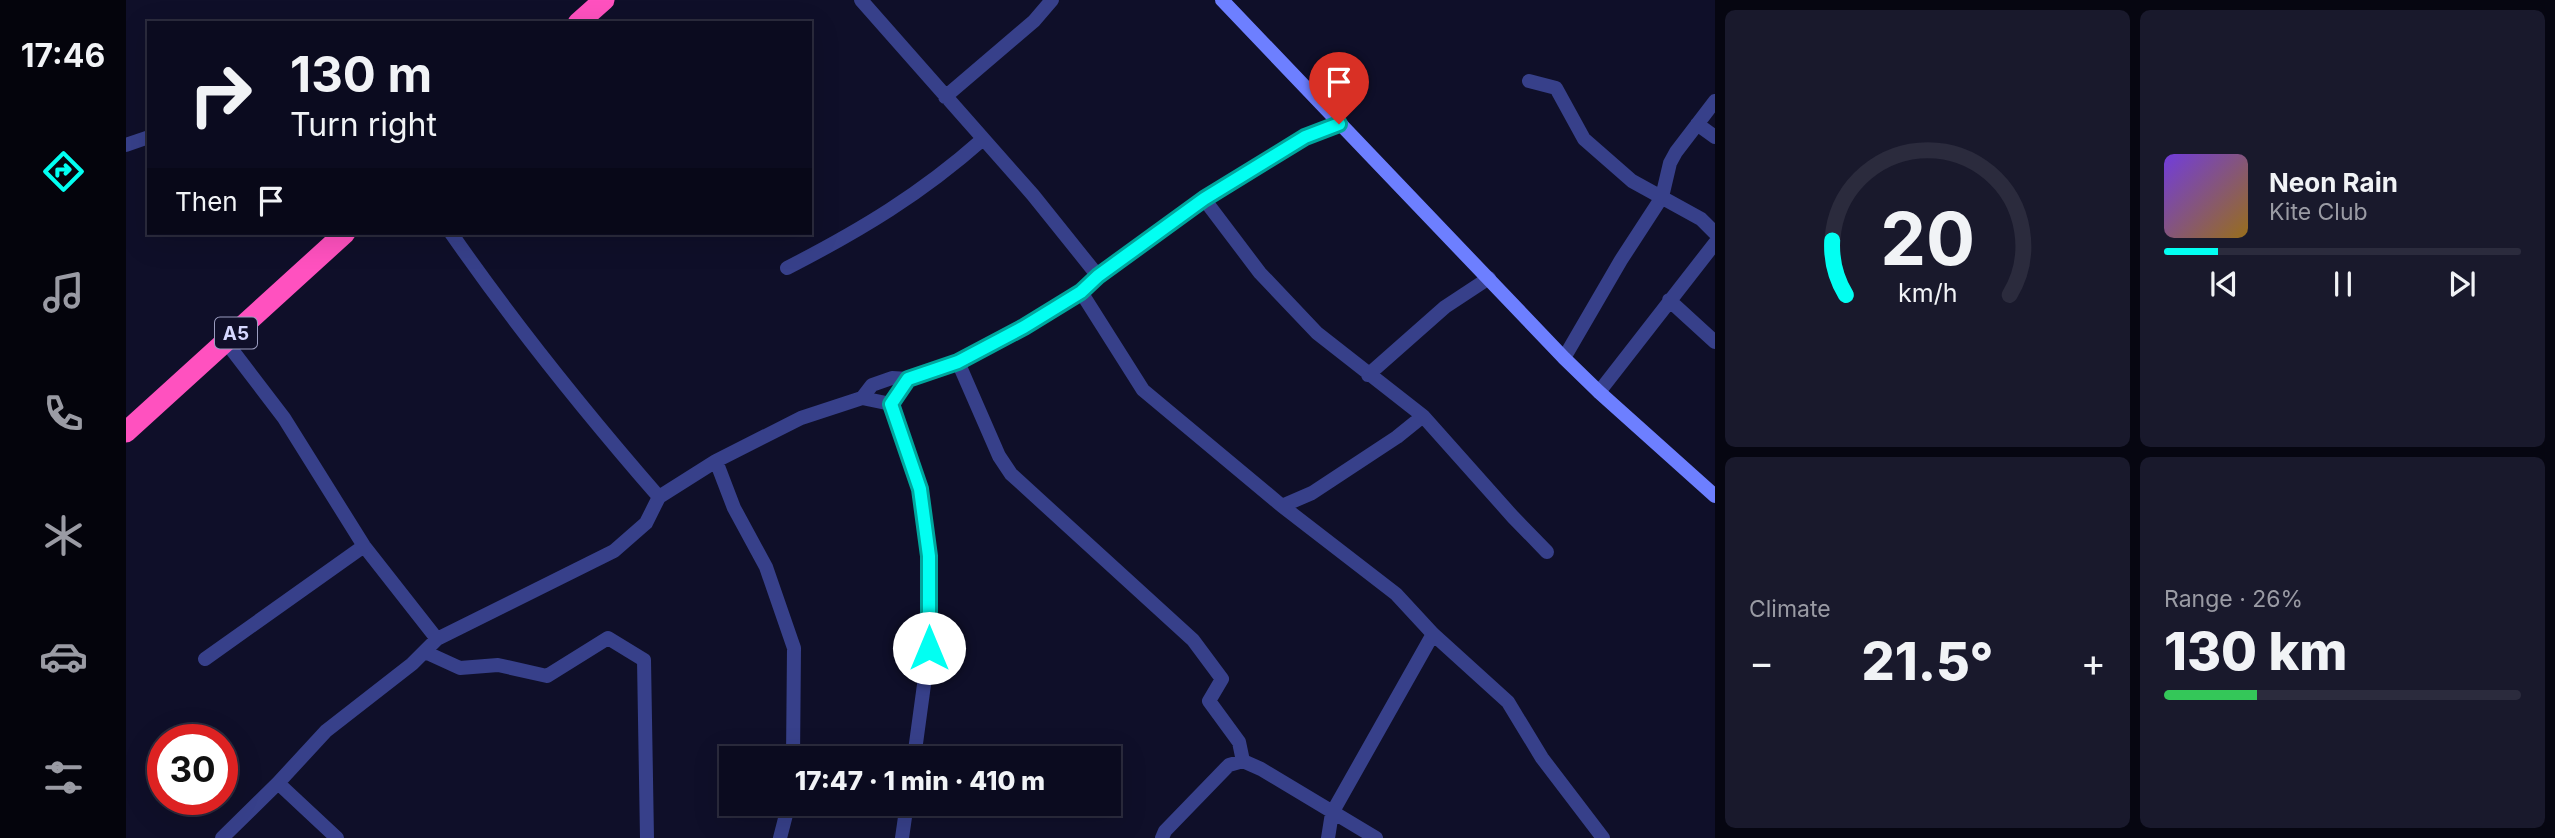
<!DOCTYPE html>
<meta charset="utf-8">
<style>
body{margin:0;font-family:Inter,sans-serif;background:#19192c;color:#f1f3f6;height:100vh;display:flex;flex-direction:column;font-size:26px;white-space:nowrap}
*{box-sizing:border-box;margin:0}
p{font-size:23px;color:#9a9ba4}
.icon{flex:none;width:38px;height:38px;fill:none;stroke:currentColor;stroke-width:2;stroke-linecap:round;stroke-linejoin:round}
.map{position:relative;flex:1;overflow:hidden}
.side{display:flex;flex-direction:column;gap:10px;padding:10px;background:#060611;width:840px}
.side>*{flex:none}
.hud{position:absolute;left:21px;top:21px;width:665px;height:214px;border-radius:0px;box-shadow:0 7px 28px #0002,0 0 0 2px #2b2b3d;background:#0b0b1f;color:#f1f3f6;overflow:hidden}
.speed{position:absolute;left:21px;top:724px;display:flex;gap:14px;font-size:35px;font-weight:700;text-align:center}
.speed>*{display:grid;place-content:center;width:91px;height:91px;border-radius:50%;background:#0b0b1f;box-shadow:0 7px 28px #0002,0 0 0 2px #2b2b3d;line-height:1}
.speed .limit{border:10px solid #d22;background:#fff;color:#111}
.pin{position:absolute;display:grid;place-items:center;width:60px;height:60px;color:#fff;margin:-72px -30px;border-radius:50% 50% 50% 0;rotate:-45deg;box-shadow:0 0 7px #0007}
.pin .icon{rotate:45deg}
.me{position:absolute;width:77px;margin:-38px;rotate:0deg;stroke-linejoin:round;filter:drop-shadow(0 0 5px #0008)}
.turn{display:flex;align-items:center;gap:24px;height:147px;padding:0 28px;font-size:32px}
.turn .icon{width:91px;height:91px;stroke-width:2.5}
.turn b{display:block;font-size:49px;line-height:60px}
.then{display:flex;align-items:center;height:66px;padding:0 28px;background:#0003;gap:14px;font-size:26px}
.big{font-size:52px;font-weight:800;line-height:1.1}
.side .widget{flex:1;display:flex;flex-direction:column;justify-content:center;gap:10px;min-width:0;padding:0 24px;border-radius:10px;background:#19192c}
.side .dial{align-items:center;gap:0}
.dial svg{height:182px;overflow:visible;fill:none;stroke:#2b2b3d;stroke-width:7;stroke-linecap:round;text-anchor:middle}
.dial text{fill:#f1f3f6;stroke:none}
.song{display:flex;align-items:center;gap:21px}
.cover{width:84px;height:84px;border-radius:10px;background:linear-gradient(135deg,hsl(260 70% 55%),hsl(40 70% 35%))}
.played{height:7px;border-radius:4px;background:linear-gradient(90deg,#02fff2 15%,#2b2b3d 15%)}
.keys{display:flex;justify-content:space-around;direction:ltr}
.heat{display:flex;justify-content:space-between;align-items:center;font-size:38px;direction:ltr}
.charge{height:10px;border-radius:5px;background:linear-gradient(90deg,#34c759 26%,#2b2b3d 0)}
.side .tiles{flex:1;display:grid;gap:10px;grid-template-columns:repeat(2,1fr)}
.trip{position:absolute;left:593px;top:746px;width:402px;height:70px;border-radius:0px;background:#0b0b1f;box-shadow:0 7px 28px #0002,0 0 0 2px #2b2b3d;font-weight:800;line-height:70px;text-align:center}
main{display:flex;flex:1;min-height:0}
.tab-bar{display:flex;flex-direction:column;width:126px;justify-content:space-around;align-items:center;background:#04040c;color:#9a9ba4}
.tab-bar .icon{width:49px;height:49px}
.tab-bar .selected{color:#02fff2}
.tab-bar b{font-size:32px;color:#f1f3f6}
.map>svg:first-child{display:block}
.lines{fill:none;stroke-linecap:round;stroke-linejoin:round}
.street{stroke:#37408a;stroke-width:14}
.secondary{stroke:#6d7fff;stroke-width:14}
.highway{stroke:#ff51bf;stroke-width:21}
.route-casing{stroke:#01a69d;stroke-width:18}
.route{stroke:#02fff2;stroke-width:12}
.labels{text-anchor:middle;stroke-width:7;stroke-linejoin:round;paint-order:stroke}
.shield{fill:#0f0f29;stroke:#9a9cbf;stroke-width:2}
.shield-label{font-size:19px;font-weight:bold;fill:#d6d8ff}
</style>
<main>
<nav class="tab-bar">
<b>17:46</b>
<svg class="icon selected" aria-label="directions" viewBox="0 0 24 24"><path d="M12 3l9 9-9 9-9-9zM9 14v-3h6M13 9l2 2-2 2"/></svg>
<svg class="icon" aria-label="music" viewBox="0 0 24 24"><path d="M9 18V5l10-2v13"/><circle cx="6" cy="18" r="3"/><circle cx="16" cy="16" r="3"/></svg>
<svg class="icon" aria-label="phone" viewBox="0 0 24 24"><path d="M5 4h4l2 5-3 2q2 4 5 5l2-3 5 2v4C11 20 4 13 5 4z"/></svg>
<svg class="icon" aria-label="climate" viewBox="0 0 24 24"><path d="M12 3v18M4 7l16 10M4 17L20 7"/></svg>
<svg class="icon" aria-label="car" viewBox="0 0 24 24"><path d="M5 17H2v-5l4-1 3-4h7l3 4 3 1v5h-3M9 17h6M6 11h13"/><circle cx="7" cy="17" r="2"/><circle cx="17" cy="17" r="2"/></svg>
<svg class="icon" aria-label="filters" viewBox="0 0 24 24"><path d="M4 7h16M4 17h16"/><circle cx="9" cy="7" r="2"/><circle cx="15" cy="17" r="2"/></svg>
</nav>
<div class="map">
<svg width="1589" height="838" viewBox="0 0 1589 838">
<rect width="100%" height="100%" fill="#0f0f29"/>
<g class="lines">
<path class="street" d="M735 0 907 195 972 276
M1403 81 1430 88 1458 139 1506 181 1575 219 1589 233
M819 97 908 21 926 0
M1571 124 1589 137
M0 145 23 137
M1078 199 1134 273 1191 333 1297 416 1387 517 1421 552
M325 233C389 325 459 412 533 497
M661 268C735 230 795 194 857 139
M955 292 1017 390 1156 506 1270 594 1307 634 1382 702 1416 758 1477 838
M1543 300 1589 342
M100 342 158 418 238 546 311 639
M1438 358 1495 260 1536 197 1544 163 1550 152 1589 101
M832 362 873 456 885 474 1067 640 1096 679 1083 701 1113 742 1117 761
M1242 375 1319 307 1363 278
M1473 392 1589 243
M736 398 765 404 782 379
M765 404 794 489 803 556V648L788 758
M590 461 608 508 640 567 668 648 667 758
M1156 506 1186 493 1271 437 1297 416
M299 652 334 668 372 665 421 676 482 638 518 660 521 838
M79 659 238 546
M152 783 211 838
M96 838 152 783 200 731 286 664 311 639 488 551 520 523 533 497 590 461 675 418 736 398 746 385 766 378 782 379 832 362 898 327 955 292 972 276 1078 199 1179 137 1214 124
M654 838 663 803
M776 838 781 803
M1036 838 1039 831 1103 765 1117 761 1135 769 1250 838
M1202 838 1206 813 1307 634"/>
<path class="secondary" d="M1096 0 1438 358 1473 392 1589 496"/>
<path class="highway" d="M452 23 478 0
M0 432 219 233"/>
</g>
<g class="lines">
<defs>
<path id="route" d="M803 648V556L794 489 765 404 782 379 832 362 898 327 955 292 972 276 1078 199 1179 137 1213 124"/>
</defs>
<use href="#route" class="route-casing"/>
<use href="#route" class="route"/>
</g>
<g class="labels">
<rect class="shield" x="89" y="317.5" width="42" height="31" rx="5"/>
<g class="shield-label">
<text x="110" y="340">A5</text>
</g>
</g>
</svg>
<div class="speed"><div class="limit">30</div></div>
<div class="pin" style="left:1213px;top:124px;background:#d93025"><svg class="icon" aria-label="arrive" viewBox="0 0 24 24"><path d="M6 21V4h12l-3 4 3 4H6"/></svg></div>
<svg class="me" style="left:803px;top:648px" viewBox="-20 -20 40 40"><circle r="19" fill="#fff"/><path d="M0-13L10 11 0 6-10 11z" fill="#02fff2"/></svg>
<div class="trip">17:47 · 1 min · 410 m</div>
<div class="hud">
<div class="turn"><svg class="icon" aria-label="right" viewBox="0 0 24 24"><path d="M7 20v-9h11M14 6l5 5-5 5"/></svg><div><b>130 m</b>Turn right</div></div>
<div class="then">Then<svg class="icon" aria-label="arrive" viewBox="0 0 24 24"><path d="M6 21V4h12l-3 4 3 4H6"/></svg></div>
</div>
</div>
<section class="side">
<div class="tiles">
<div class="widget dial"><svg viewBox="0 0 100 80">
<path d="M14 69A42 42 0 1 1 86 69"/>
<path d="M14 69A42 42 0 0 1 8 45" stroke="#02fff2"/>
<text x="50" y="56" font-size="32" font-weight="700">20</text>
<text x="50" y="72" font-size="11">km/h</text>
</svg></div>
<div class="widget">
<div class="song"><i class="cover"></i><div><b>Neon Rain</b><p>Kite Club</p></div></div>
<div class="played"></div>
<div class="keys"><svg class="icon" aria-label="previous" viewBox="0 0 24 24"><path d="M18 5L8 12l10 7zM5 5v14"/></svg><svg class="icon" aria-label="pause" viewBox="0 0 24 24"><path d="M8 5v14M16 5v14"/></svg><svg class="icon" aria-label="next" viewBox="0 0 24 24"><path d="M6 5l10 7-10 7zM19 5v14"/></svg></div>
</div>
<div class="widget"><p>Climate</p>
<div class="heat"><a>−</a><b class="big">21.5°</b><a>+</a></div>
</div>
<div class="widget"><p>Range · 26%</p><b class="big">130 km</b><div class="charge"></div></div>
</div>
</section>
</main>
